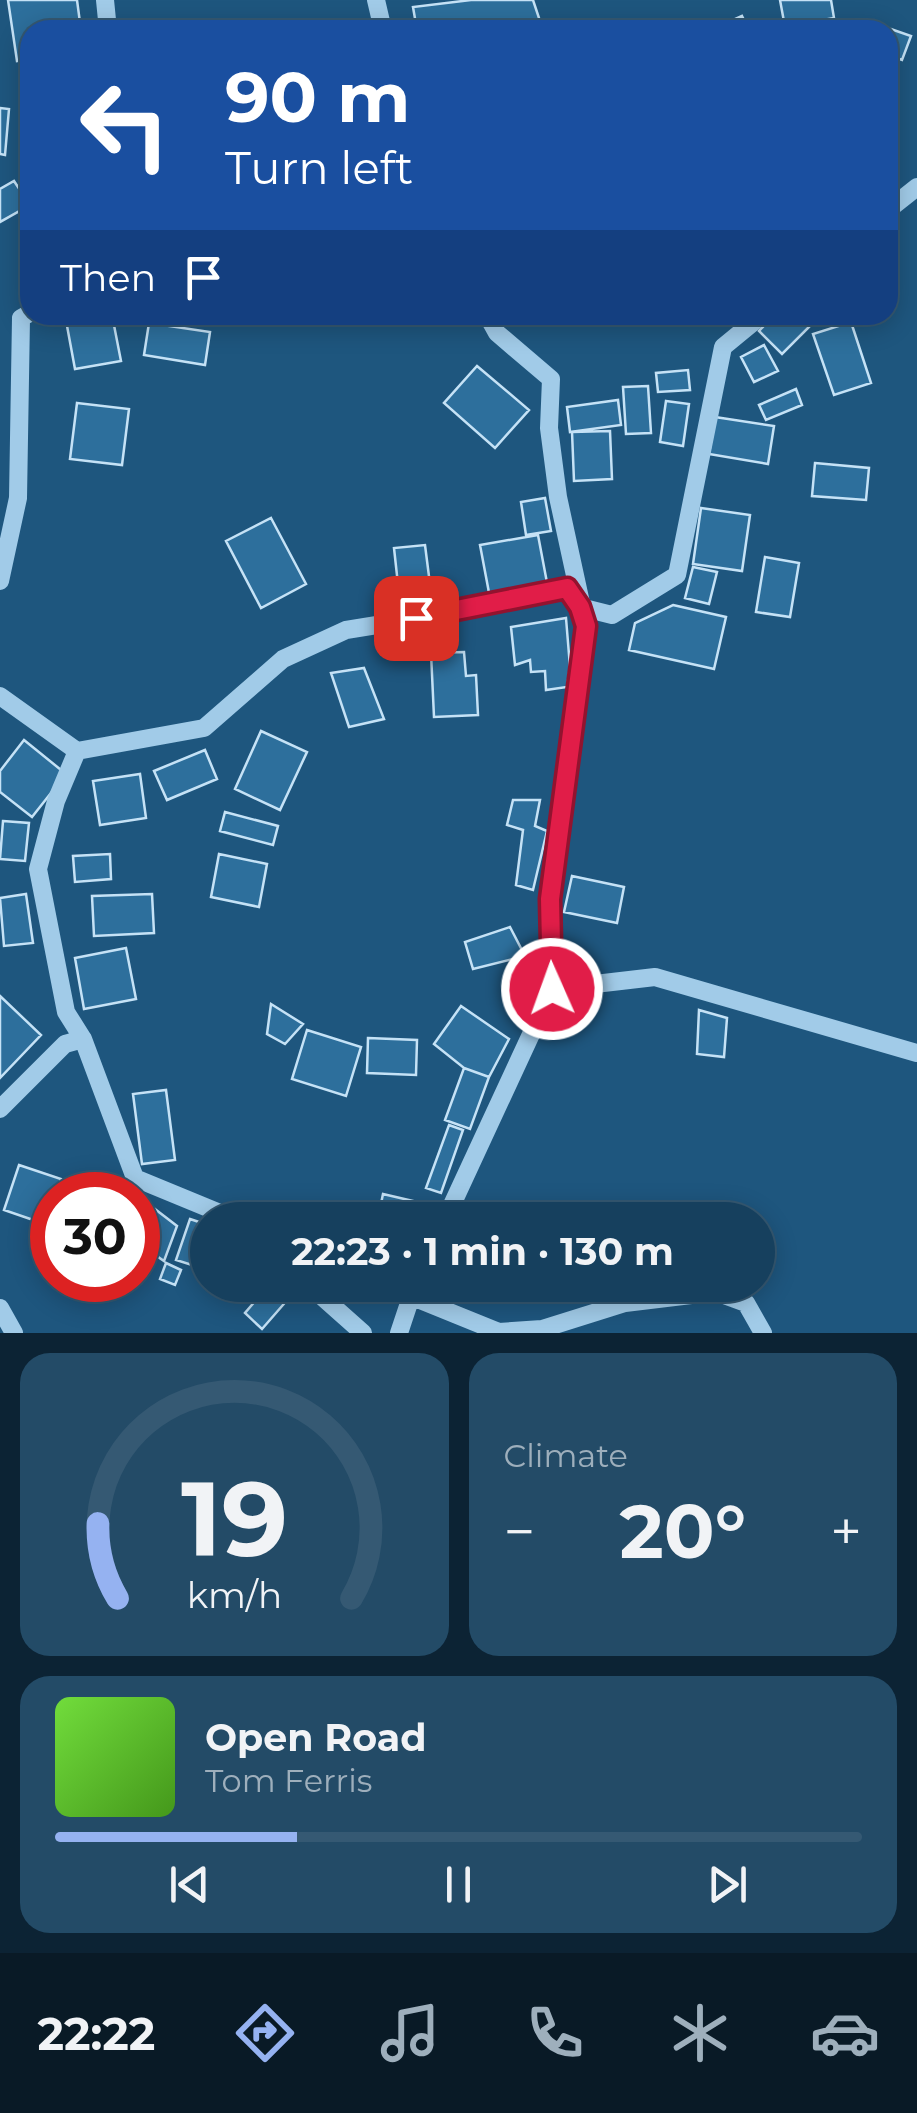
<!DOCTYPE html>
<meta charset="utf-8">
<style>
body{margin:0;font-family:Montserrat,sans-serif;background:#234b67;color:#f1f3f6;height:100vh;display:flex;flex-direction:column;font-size:38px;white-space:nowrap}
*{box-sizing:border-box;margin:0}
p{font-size:32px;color:#9eafbc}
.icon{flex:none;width:55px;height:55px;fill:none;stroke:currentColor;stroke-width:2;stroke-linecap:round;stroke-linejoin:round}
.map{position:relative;height:1333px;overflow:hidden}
.side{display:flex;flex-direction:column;gap:20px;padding:20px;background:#0c2334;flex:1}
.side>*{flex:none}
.top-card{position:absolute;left:20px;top:20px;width:878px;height:305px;border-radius:30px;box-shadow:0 5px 25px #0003,0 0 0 2px #355973;background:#1a4fa0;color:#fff;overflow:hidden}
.speed{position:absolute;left:30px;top:1172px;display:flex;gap:20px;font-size:50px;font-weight:700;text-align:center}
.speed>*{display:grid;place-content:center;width:130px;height:130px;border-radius:50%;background:#16405e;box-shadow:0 5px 25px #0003,0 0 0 2px #355973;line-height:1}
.speed .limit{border:15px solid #d22;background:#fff;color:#111}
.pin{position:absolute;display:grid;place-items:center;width:85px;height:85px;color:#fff;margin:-42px;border-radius:20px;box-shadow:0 5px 15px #0006}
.me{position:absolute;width:110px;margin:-55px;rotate:358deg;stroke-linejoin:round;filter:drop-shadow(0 0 8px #0008)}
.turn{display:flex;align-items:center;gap:35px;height:210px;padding:0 40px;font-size:45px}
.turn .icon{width:130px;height:130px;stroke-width:2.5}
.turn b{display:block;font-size:70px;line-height:85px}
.then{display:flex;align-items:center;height:95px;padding:0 40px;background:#0003;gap:20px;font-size:38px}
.big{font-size:75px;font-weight:700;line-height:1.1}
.side .tile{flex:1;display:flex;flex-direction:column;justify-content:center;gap:15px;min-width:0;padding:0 35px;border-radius:30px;background:#234b67}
.side .dial{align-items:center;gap:0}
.dial svg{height:260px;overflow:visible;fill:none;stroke:#355973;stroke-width:7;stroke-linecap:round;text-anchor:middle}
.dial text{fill:#f1f3f6;stroke:none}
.song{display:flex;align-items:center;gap:30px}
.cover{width:120px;height:120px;border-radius:15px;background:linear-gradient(135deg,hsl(100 70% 55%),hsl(100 70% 35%))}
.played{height:10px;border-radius:5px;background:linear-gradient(90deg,#95b2f1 30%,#355973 30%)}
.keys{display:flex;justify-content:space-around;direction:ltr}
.heat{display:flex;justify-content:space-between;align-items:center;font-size:55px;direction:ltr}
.side .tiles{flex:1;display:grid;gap:20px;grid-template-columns:1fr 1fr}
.tile:last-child{grid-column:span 2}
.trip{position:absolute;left:190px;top:1202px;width:585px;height:100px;border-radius:50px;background:#16405e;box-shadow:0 5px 25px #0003,0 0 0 2px #355973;font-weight:700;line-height:100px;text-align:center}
.tab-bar{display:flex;height:160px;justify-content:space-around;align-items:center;background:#091a26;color:#9eafbc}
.tab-bar .icon{width:70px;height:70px}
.tab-bar .active{color:#95b2f1}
.tab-bar b{font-size:45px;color:#f1f3f6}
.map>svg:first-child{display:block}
.building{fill:#2d6f9c;stroke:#c5e2f6;stroke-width:2.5}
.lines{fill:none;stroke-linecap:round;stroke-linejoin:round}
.minor{stroke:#a1cbe8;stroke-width:18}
.route-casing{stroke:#92132f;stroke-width:25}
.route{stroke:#e11d48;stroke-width:18}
</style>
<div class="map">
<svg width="917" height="1333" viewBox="0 0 917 1333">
<rect width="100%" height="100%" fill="#1e567e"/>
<path class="building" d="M8 0H77L81 30H30V59L17 61Z
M471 0H533L543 30H417L413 7Z
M780 0H831L834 18 785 27Z
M742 16 749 30H711Z
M885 27 911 36 902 60 888 55Z
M0 108 9 109 5 155 0 154Z
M14 181 30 205 0 222V189Z
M65 315H112L121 361 75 369Z
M774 315H799L810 326 782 354 759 331Z
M851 322 871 383 834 395 813 334Z
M149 323 210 332 205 365 144 355Z
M764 345 778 371 754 382 741 357Z
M477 366 529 410 495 448 444 403Z
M688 370 690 390 658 392 656 373Z
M648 386 651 433 626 434 623 387Z
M796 389 802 405 766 420 759 405Z
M618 400 621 425 570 432 567 407Z
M666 401 689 404 683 446 660 442Z
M77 403 129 409 122 465 70 459Z
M715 417 774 426 768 464 709 454Z
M610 431 612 479 574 481 572 432Z
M815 463 869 468 866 500 812 496Z
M545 498 551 531 526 535 521 502Z
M701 508 750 515 742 571 693 564Z
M271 518 306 584 261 608 226 541Z
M538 535 548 588 490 598 480 545Z
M425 545 432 600 400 603 394 548Z
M765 557 799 563 790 617 756 612Z
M693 567 717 572 709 604 685 598Z
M673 605 726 617 714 669 629 650 635 623Z
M566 618 570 667 567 687 546 690 545 671 531 672 530 660 515 665 511 627Z
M423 624 427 650 396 655 393 632Z
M464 652 466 676 476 675 478 715 434 717 431 653Z
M364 668 384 719 349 727 331 673Z
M261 731 307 752 280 810 235 789Z
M24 740 66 774 32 817 0 792V771Z
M205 750 217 779 167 800 154 771Z
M140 774 146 818 100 825 93 781Z
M513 800H540L535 826 547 831 533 890 516 885 523 830 507 825Z
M225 812 278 826 273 845 220 831Z
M3 821 29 823 25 861 0 859Z
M110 854 111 879 75 882 73 856Z
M219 854 267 864 259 907 211 897Z
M572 876 624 887 617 923 564 912Z
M26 894 33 943 4 946 0 898Z
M152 894 154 933 94 936 92 896Z
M510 927 525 956 473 969 465 942Z
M126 948 136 999 84 1009 75 958Z
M0 996 41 1035 0 1078Z
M271 1004 303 1024 285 1044 267 1034Z
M461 1006 509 1039 489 1077 464 1068 434 1044Z
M699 1010 727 1018 724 1057 697 1054Z
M307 1030 361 1047 346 1096 292 1079Z
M368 1038 417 1040 416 1075 367 1073Z
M464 1068 489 1077 470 1129 445 1120Z
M166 1090 175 1160 142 1164 133 1094Z
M449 1125 463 1130 441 1193 426 1188Z
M19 1165 61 1179 55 1195H52L45 1224 4 1210Z
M108 1174 136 1195H94Z
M383 1194 430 1205 427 1220 378 1218Z
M138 1196 177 1226 164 1261 138 1243Z
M190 1219 208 1225V1270L176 1260Z
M166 1263 181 1270 175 1285 160 1279Z
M269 1285H290L296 1290 262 1329 245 1313Z"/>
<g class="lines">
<path class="minor" d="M105 0 108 30
M376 0 383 30
M888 210 917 187
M0 581 18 498 21 318 30 313
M0 696 77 751 204 728 283 659 346 630 451 613 567 588 580 607 612 615 677 575 723 347 762 315
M77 751 56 801 38 869 66 1012 83 1039 135 1178 237 1220
M552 989 655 977 917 1053
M0 1109 65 1044 83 1039
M445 1220 552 989 550 899 586 626 558 497 549 428 551 379 497 333 487 315
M309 1285 363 1333
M410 1296 499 1332 542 1329 625 1303 716 1292 746 1303 763 1333
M0 1308 14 1333
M399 1333 415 1285"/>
</g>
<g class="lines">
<defs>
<path id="route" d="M416 618 567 588 580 607 586 626 550 899 552 989"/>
</defs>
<use href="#route" class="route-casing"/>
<use href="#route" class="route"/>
</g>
</svg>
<div class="speed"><div class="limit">30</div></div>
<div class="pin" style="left:416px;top:618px;background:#d93025"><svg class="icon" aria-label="arrive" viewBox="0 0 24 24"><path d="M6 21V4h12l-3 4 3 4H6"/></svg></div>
<svg class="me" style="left:552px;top:989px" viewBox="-20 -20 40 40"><circle r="17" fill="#e11d48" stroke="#fff" stroke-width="3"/><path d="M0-11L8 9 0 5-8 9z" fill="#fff"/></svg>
<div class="trip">22:23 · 1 min · 130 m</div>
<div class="top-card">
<div class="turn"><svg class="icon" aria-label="left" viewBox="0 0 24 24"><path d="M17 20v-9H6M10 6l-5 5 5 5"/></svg><div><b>90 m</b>Turn left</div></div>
<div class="then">Then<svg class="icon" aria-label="arrive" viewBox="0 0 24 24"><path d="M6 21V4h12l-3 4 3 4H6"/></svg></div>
</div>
</div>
<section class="side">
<div class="tiles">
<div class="tile dial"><svg viewBox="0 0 100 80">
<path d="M14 69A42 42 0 1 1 86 69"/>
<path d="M14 69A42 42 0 0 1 8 46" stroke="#95b2f1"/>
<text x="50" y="56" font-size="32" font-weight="700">19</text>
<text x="50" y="72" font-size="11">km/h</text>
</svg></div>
<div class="tile"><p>Climate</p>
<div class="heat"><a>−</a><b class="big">20°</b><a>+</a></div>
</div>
<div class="tile">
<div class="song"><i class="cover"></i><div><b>Open Road</b><p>Tom Ferris</p></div></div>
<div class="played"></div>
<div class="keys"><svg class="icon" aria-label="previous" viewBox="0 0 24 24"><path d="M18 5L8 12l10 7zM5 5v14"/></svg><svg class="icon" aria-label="pause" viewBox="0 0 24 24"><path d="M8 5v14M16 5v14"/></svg><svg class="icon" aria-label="next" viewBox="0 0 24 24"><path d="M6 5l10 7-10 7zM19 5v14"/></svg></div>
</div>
</div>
</section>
<nav class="tab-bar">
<b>22:22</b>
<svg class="icon active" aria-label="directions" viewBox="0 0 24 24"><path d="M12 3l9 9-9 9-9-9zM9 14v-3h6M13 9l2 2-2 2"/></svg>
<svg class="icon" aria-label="music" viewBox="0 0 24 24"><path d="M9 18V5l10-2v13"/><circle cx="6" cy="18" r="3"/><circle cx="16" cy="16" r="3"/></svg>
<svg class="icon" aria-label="phone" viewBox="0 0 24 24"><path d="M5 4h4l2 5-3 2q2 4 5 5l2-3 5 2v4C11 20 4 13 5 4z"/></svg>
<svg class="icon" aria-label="climate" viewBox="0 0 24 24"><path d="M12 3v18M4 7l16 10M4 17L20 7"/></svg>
<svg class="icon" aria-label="car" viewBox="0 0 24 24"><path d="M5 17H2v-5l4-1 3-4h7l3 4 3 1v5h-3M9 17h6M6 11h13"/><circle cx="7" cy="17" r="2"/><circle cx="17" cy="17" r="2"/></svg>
</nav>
